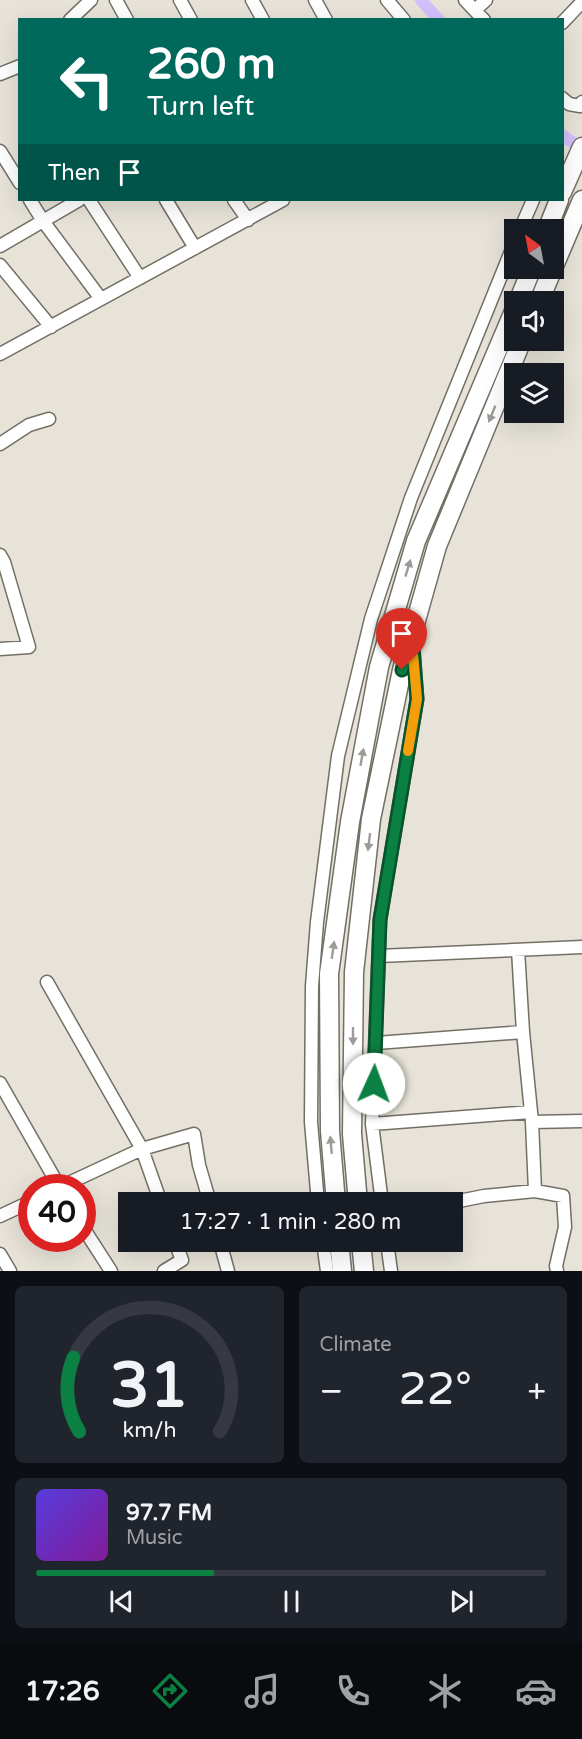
<!DOCTYPE html>
<meta charset="utf-8">
<style>
body{margin:0;font-family:"Varela Round",sans-serif;background:#20242c;color:#f1f3f6;height:100vh;display:flex;flex-direction:column;font-size:22px;white-space:nowrap}
*{box-sizing:border-box;margin:0}
p{font-size:20px;color:#9ea1a6}
.icon{flex:none;width:33px;height:33px;fill:none;stroke:currentColor;stroke-width:2;stroke-linecap:round;stroke-linejoin:round}
.map{position:relative;height:1271px;overflow:hidden}
.side{display:flex;flex-direction:column;gap:15px;padding:15px;background:#0d0f14;flex:1}
.side>*{flex:none}
.banner{position:absolute;left:18px;top:18px;width:546px;height:183px;border-radius:0px;box-shadow:0 6px 24px #0002;background:#00695c;color:#fff;overflow:hidden}
.needle{width:39px;rotate:328deg}
.buttons{position:absolute;left:504px;top:219px;display:grid;gap:12px}
.buttons a{display:grid;place-items:center;width:60px;height:60px;border-radius:0px;background:#171b24;box-shadow:0 6px 24px #0002;font-size:30px}
.speed{position:absolute;left:18px;top:1174px;display:flex;gap:12px;font-size:30px;font-weight:700;text-align:center}
.speed>*{display:grid;place-content:center;width:78px;height:78px;border-radius:50%;background:#171b24;box-shadow:0 6px 24px #0002;line-height:1}
.speed .limit{border:9px solid #d22;background:#fff;color:#111}
.pin{position:absolute;display:grid;place-items:center;width:51px;height:51px;color:#fff;margin:-62px -26px;border-radius:50% 50% 50% 0;rotate:-45deg;box-shadow:0 0 6px #0007}
.pin .icon{rotate:45deg}
.me{position:absolute;width:66px;margin:-33px;rotate:2deg;stroke-linejoin:round;filter:drop-shadow(0 0 4px #0008)}
.turn{display:flex;align-items:center;gap:21px;height:126px;padding:0 30px;font-size:27px}
.turn .icon{width:78px;height:78px;stroke-width:2.5}
.turn b{display:block;font-size:42px;line-height:51px}
.then{display:flex;align-items:center;height:57px;padding:0 30px;background:#0003;gap:12px;font-size:22px}
.big{font-size:45px;font-weight:600;line-height:1.1}
.side .card{flex:1;display:flex;flex-direction:column;justify-content:center;gap:9px;min-width:0;padding:0 21px;border-radius:9px;background:#20242c}
.side .dial{align-items:center;gap:0}
.dial svg{height:156px;overflow:visible;fill:none;stroke:#363941;stroke-width:7;stroke-linecap:round;text-anchor:middle}
.dial text{fill:#f1f3f6;stroke:none}
.song{display:flex;align-items:center;gap:18px}
.cover{width:72px;height:72px;border-radius:9px;background:linear-gradient(135deg,hsl(250 70% 55%),hsl(290 70% 35%))}
.played{height:6px;border-radius:3px;background:linear-gradient(90deg,#0b8043 35%,#363941 35%)}
.keys{display:flex;justify-content:space-around;direction:ltr}
.heat{display:flex;justify-content:space-between;align-items:center;font-size:33px;direction:ltr}
.side .tiles{flex:1;display:grid;gap:15px;grid-template-columns:1fr 1fr}
.card:last-child{grid-column:span 2}
.trip{position:absolute;left:118px;top:1192px;width:345px;height:60px;border-radius:0px;background:#171b24;box-shadow:0 6px 24px #0002;font-weight:600;line-height:60px;text-align:center}
.tabs{display:flex;height:96px;justify-content:space-around;align-items:center;background:#090b0e;color:#9ea1a6}
.tabs .icon{width:42px;height:42px}
.tabs .current{color:#0b8043}
.tabs b{font-size:27px;color:#f1f3f6}
.map>svg:first-child{display:block}
.lines{fill:none;stroke-linecap:round;stroke-linejoin:round}
.canal{stroke:#d2c0fb;stroke-width:12}
.minor-casing{stroke:#736f65;stroke-width:15}
.highway-casing{stroke:#736f65;stroke-width:21}
.minor{stroke:#fff;stroke-width:12}
.highway{stroke:#fff;stroke-width:18}
.oneway{fill:#9c9b99}
.route-casing{stroke:#07532c;stroke-width:15}
.route{stroke:#0b8043;stroke-width:10}
.slow{stroke:#f59e0b;stroke-width:10}
</style>
<div class="map">
<svg width="582" height="1271" viewBox="0 0 582 1271">
<rect width="100%" height="100%" fill="#e7e3d8"/>
<g class="lines">
<path class="canal" d="M421 0 439 20
M562 135 582 149"/>
<defs>
<path id="minor" d="M116 0 127 20
M180 0 191 20
M252 0 263 20
M315 0 326 20
M387 0 404 20
M465 0 484 20
M475 10 486 0
M70 20 91 0
M562 23 582 2
M0 74 20 66
M562 98 569 104 580 106 582 102
M0 151 20 183
M30 200 43 221 101 299
M89 200 140 278
M166 200 195 248
M234 200 248 220
M520 230 533 200
M0 246 79 200
M0 265 51 327
M0 354 283 200
M0 444 29 425 49 419
M0 555 4 562 29 647 0 649
M518 950 523 1032 531 1112
M379 956 582 947
M47 982 142 1149 161 1203
M376 1043 523 1032
M0 1083 60 1188
M532 1122 535 1191 563 1196 565 1227 556 1266 557 1271
M372 1124 531 1112 532 1122 582 1121
M58 1188 142 1149 194 1134 199 1165 210 1203
M318 1203 311 1122 312 986 317 922 338 756 371 619 411 498 514 244
M382 1203 372 1124 380 919 417 699 413 645
M449 1203 484 1196 535 1191
M0 1216 32 1201
M82 1226 111 1271
M220 1242 228 1271
M323 1242 327 1271
M387 1242 391 1271
M0 1254 10 1271
M164 1271 182 1260 175 1242"/>
<path id="highway" d="M562 192 582 147
M547 230 559 200
M554 266 582 200
M518 302 532 268
M539 302 553 268
M336 1203 330 1131 329 974 350 822 379 667 416 541 514 311
M358 1203 352 1134 354 972 371 819 402 670 437 546 522 340
M339 1242 342 1271
M361 1242 364 1271"/>
</defs>
<use href="#minor" class="minor-casing"/>
<use href="#highway" class="highway-casing"/>
<use href="#minor" class="minor"/>
<use href="#highway" class="highway"/>
</g>
<defs><path id="oneway-solid" d="M-6-.8H1V-3.2L6.5 0L1 3.2V.8H-6Z" transform="scale(1.5)"/></defs>
<g class="oneway">
<use href="#oneway-solid" transform="translate(492 414) rotate(112)"/>
<use href="#oneway-solid" transform="translate(408 568) rotate(-73)"/>
<use href="#oneway-solid" transform="translate(362 757) rotate(-80)"/>
<use href="#oneway-solid" transform="translate(369 842) rotate(97)"/>
<use href="#oneway-solid" transform="translate(333 950) rotate(-82)"/>
<use href="#oneway-solid" transform="translate(353 1036) rotate(90)"/>
<use href="#oneway-solid" transform="translate(331 1145) rotate(-95)"/>
</g>
<g class="lines">
<defs>
<path id="route" d="M374 1084 380 920 417 699 412 635 402 670"/>
</defs>
<use href="#route" class="route-casing"/>
<use href="#route" class="route"/>
<path class="slow" d="M408 751 417 699 413 655"/>
</g>
</svg>
<div class="buttons">
<a><svg class="needle" viewBox="-14 -14 28 28"><path d="M0-13l5 13h-10z" fill="#e53935"/><path d="M0 13l5-13h-10z" fill="#9ea1a6"/></svg></a>
<a><svg class="icon" aria-label="sound" viewBox="0 0 24 24"><path d="M4 9h4l5-4v14l-5-4H4zM17 9q2 3 0 6"/></svg></a>
<a><svg class="icon" aria-label="layers" viewBox="0 0 24 24"><path d="M12 4l9 5-9 5-9-5zM3 14l9 5 9-5"/></svg></a>
</div>
<div class="speed"><div class="limit">40</div></div>
<div class="pin" style="left:402px;top:670px;background:#d93025"><svg class="icon" aria-label="arrive" viewBox="0 0 24 24"><path d="M6 21V4h12l-3 4 3 4H6"/></svg></div>
<svg class="me" style="left:374px;top:1084px" viewBox="-20 -20 40 40"><circle r="19" fill="#fff"/><path d="M0-13L10 11 0 6-10 11z" fill="#0b8043"/></svg>
<div class="trip">17:27 · 1 min · 280 m</div>
<div class="banner">
<div class="turn"><svg class="icon" aria-label="left" viewBox="0 0 24 24"><path d="M17 20v-9H6M10 6l-5 5 5 5"/></svg><div><b>260 m</b>Turn left</div></div>
<div class="then">Then<svg class="icon" aria-label="arrive" viewBox="0 0 24 24"><path d="M6 21V4h12l-3 4 3 4H6"/></svg></div>
</div>
</div>
<section class="side">
<div class="tiles">
<div class="card dial"><svg viewBox="0 0 100 80">
<path d="M14 69A42 42 0 1 1 86 69"/>
<path d="M14 69A42 42 0 0 1 11 31" stroke="#0b8043"/>
<text x="50" y="56" font-size="32" font-weight="700">31</text>
<text x="50" y="72" font-size="11">km/h</text>
</svg></div>
<div class="card"><p>Climate</p>
<div class="heat"><a>−</a><b class="big">22°</b><a>+</a></div>
</div>
<div class="card">
<div class="song"><i class="cover"></i><div><b>97.7 FM</b><p>Music</p></div></div>
<div class="played"></div>
<div class="keys"><svg class="icon" aria-label="previous" viewBox="0 0 24 24"><path d="M18 5L8 12l10 7zM5 5v14"/></svg><svg class="icon" aria-label="pause" viewBox="0 0 24 24"><path d="M8 5v14M16 5v14"/></svg><svg class="icon" aria-label="next" viewBox="0 0 24 24"><path d="M6 5l10 7-10 7zM19 5v14"/></svg></div>
</div>
</div>
</section>
<nav class="tabs">
<b>17:26</b>
<svg class="icon current" aria-label="directions" viewBox="0 0 24 24"><path d="M12 3l9 9-9 9-9-9zM9 14v-3h6M13 9l2 2-2 2"/></svg>
<svg class="icon" aria-label="music" viewBox="0 0 24 24"><path d="M9 18V5l10-2v13"/><circle cx="6" cy="18" r="3"/><circle cx="16" cy="16" r="3"/></svg>
<svg class="icon" aria-label="phone" viewBox="0 0 24 24"><path d="M5 4h4l2 5-3 2q2 4 5 5l2-3 5 2v4C11 20 4 13 5 4z"/></svg>
<svg class="icon" aria-label="climate" viewBox="0 0 24 24"><path d="M12 3v18M4 7l16 10M4 17L20 7"/></svg>
<svg class="icon" aria-label="car" viewBox="0 0 24 24"><path d="M5 17H2v-5l4-1 3-4h7l3 4 3 1v5h-3M9 17h6M6 11h13"/><circle cx="7" cy="17" r="2"/><circle cx="17" cy="17" r="2"/></svg>
</nav>
